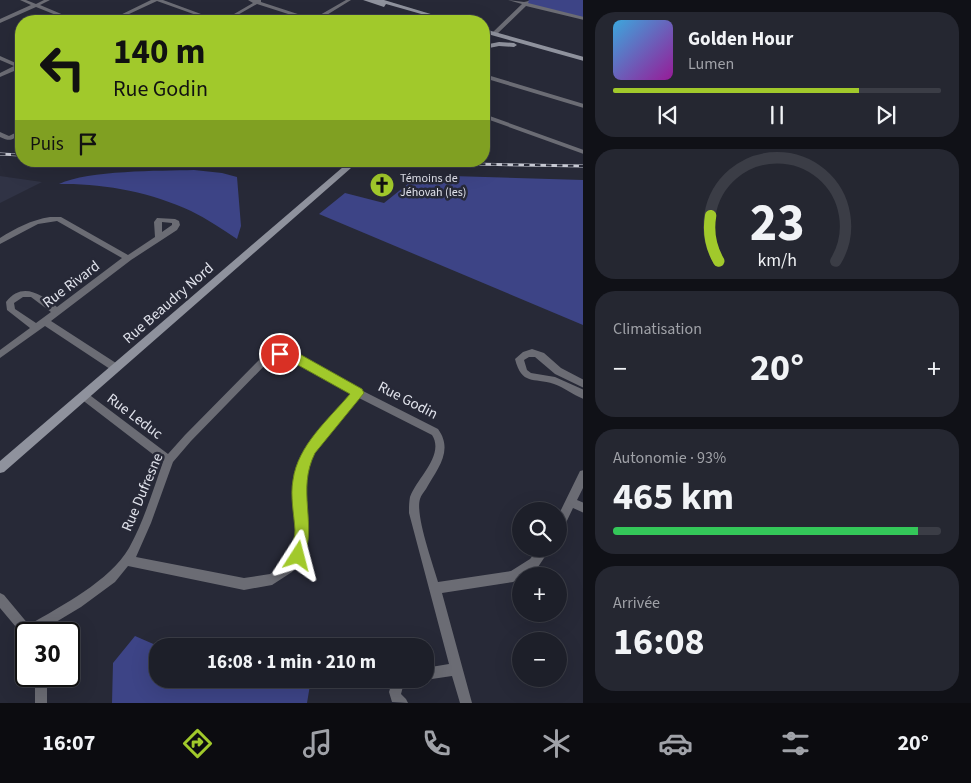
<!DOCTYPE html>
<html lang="fr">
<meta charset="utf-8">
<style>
body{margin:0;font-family:"Source Sans 3",sans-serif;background:#252731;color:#f1f3f6;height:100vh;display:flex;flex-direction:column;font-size:19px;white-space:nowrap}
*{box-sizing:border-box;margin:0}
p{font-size:16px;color:#a0a2a8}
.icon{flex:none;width:28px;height:28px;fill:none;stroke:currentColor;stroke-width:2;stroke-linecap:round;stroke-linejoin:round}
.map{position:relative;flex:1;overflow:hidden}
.details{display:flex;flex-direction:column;gap:12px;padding:12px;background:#101117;width:388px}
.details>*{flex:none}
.guide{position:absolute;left:15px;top:15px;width:475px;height:152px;border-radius:20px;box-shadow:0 5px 20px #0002,0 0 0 1px #3b3d46;background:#a1c92b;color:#111;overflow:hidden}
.buttons{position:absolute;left:512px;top:502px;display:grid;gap:10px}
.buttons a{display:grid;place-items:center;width:55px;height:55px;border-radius:50%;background:#1d1f29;box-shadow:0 5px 20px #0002,0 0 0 1px #3b3d46;font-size:25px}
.speed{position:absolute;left:15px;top:622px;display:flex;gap:10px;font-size:25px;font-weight:700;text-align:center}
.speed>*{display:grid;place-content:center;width:65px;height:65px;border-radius:50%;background:#1d1f29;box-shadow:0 5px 20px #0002,0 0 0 1px #3b3d46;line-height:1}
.speed .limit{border:2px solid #111;border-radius:8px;background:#fff;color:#111}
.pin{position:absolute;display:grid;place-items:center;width:42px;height:42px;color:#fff;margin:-21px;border:2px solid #fff;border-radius:50%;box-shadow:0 1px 5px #0007}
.me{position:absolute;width:55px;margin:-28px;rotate:9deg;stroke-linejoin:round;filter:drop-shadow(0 0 4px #0008)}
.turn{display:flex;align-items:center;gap:18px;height:105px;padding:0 15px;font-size:22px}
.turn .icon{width:65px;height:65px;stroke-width:2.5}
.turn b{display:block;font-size:35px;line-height:42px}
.then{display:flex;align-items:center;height:48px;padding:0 15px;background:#0003;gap:10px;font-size:19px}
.big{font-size:38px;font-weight:700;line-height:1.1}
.details .widget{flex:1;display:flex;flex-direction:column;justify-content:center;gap:8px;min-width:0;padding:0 18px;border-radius:20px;background:#252731}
.details .dial{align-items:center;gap:0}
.dial svg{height:130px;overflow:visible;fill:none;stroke:#3b3d46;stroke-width:7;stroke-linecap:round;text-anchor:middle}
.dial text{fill:#f1f3f6;stroke:none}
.song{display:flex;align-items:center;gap:15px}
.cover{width:60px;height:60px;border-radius:8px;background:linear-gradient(135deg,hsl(200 70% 55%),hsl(300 70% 35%))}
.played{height:5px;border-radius:2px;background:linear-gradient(90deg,#a1c92b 75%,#3b3d46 75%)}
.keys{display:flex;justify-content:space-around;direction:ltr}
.heat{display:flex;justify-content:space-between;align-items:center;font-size:28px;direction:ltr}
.charge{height:8px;border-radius:4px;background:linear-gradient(90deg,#34c759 93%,#3b3d46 0)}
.trip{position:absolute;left:149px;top:638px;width:285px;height:50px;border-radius:20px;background:#1d1f29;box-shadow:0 5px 20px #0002,0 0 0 1px #3b3d46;font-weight:700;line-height:50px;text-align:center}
.tab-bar{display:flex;height:80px;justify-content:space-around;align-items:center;background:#0c0c10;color:#a0a2a8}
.tab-bar .icon{width:35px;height:35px}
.tab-bar .active{color:#a1c92b}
.tab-bar b{font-size:22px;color:#f1f3f6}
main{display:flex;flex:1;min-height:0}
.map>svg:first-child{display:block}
.built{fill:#303345}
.green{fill:#3d4486}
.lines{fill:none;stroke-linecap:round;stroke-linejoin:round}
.minor{fill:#6b6c74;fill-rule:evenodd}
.secondary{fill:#8f929d;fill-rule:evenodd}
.rail-casing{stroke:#c7c9d3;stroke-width:3}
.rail{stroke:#272937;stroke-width:2;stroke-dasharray:5.5;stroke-linecap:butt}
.route{fill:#a1c92b;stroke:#69831c}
.labels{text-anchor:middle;stroke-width:5;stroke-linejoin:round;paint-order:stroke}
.far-poi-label{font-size:12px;fill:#e0e2eb;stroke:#272937;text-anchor:start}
.street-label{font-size:15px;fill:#e0e2eb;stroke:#272937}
</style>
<main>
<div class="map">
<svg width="584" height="703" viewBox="0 0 584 703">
<rect width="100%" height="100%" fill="#272937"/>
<path class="built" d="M0 176 42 182 0 203Z"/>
<path class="green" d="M529 0H583V19L525 4Z
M194 170 222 173 237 177 241 226 237 239C222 229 207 219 191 211 151 192 102 183 59 184 89 170 159 171 194 170Z
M419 175 583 180V325L319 214 345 193 384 203Z
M135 636 158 646V679H311L307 703H112L113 663Z"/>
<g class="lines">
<path class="minor" d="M20 0H26L36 4 44 0H50L40 5 78 21H71L36 7 0 23V19L31 5Z
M151 0H163L220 21H213L157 1 114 21H108Z
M248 0H261V2L313 19 346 0H351L317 21H310L257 4 227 21H222L253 3Z
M508 0 524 2 529 1 528 3 584 17V20L526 6 496 35H492V33L522 4Z
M0 56 18 64 21 63V68L0 77V73L14 66 0 60Z
M484 74 584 104V108L484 78Z
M484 114 584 150V154L484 118Z
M21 130V134C11 140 11 142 0 137V132L9 136Z
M50 217H61L128 255 155 237 154 222 157 218 175 219 179 221 180 225 177 230 131 260 51 321 119 365 120 368 119 371H113L45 326 0 358V350L30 328 7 310 6 302C22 281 41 294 57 307L122 258 57 221 38 224 0 244V238C16 228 31 220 50 217ZM162 222 172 223V225L162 232ZM23 297H31L51 312 36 323 15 309 14 303Z
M532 349 544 353 561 368 584 380V388L555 374 535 357H529L524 360 527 370 531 373 555 377 584 390V399C573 395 565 388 554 384 533 377 522 386 515 359L523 352Z
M284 351 295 353 361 390 438 429C454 451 437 469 426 489 424 492 421 495 420 499 415 515 433 564 438 582L511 571 530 559 538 549H550L538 567 513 582 442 593 472 703H460L452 676 425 680 422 679H425V668L449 664 409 513C409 508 409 502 410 497 417 478 445 455 432 435L359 398 314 452 309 463 304 481 307 537 302 559 292 572 272 585 244 590 128 566 115 582 81 607 36 634H26V639L0 608V593L4 595 29 625C61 606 110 581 129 548 144 521 153 490 163 462L81 399 79 396 81 393 84 392 87 393 168 454 185 435 263 356ZM284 357 290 358 352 394 307 446 299 463 294 481 297 537 293 553 284 564 270 574 244 578 136 557 151 523 173 462 191 441 269 361Z
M584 470V486L577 500 584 503V513L573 508 563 529 559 530V514L580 471Z
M35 676H47V703H35Z
M393 679H405L401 694 406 699 408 703 392 702 389 692Z"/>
<path class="secondary" d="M363 0H384L454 21H446L386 4 384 7Z
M484 29 584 57V61L484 33Z
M499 42 514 43 517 45 514 47 499 46 484 49V45Z
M350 161H359L4 472 0 473V461Z"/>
<defs>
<path id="rail" d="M0 154 21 155
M304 161 584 166"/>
</defs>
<use href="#rail" class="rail-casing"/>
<use href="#rail" class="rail"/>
</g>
<path class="route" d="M280 350 296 352 362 389 364 393 315 453C296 491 318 524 303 560L298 563 292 560C289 551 295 540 295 530 294 514 290 496 293 480 298 445 328 420 350 394L289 360 276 358 274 354Z"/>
<defs>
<symbol id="church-disc" viewBox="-11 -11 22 22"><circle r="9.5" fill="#a1c92b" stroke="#272937"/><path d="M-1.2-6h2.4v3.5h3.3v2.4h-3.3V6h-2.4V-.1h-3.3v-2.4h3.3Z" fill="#111"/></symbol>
</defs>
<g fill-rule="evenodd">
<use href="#church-disc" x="368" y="171" width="28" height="28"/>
</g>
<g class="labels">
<g class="far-poi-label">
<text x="400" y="182">Témoins de<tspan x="400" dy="14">Jéhovah (les)</tspan></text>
</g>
<g class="street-label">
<text transform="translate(71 284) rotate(-37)" y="5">Rue Rivard</text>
<text transform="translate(168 303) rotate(-41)" y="5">Rue Beaudry Nord</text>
<text transform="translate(408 400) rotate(27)" y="5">Rue Godin</text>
<text transform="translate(135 416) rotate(37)" y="5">Rue Leduc</text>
<text transform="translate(142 492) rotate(-67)" y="5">Rue Dufresne</text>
</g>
</g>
</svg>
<div class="buttons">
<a><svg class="icon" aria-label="search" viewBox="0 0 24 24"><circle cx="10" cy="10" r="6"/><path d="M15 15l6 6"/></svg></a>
<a>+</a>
<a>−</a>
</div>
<div class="speed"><div class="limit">30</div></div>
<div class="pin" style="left:280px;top:354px;background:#d93025"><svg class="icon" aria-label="arrive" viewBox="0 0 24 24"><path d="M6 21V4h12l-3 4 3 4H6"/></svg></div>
<svg class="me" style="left:298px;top:556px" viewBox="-20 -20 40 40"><path d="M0-17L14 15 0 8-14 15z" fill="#a1c92b" stroke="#fff" stroke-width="4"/></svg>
<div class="trip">16:08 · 1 min · 210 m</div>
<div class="guide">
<div class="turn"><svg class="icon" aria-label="left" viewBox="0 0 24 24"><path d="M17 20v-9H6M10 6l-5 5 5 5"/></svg><div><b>140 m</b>Rue Godin</div></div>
<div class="then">Puis<svg class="icon" aria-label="arrive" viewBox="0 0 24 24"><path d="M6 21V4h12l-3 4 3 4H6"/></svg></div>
</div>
</div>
<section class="details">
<div class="widget">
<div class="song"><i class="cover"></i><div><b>Golden Hour</b><p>Lumen</p></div></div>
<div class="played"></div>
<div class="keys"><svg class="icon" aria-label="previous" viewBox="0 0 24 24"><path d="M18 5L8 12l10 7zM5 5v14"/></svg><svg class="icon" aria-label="pause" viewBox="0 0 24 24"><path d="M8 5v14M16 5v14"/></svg><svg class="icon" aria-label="next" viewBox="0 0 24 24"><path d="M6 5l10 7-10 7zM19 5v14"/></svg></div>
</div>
<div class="widget dial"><svg viewBox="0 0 100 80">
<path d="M14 69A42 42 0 1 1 86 69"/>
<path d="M14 69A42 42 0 0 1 9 41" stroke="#a1c92b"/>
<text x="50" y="56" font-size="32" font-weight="700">23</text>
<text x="50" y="72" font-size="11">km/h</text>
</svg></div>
<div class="widget"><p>Climatisation</p>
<div class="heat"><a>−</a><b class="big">20°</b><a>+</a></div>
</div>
<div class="widget"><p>Autonomie · 93%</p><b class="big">465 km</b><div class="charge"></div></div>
<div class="widget"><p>Arrivée</p><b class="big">16:08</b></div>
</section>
</main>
<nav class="tab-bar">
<b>16:07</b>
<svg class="icon active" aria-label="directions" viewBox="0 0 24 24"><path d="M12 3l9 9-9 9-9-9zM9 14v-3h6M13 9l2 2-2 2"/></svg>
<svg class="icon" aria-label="music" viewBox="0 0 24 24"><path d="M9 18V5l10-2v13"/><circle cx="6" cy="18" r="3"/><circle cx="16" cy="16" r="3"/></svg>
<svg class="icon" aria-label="phone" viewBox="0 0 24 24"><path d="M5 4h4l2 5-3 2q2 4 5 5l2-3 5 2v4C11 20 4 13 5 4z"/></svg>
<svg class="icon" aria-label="climate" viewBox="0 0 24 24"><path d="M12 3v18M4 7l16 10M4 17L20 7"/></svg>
<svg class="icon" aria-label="car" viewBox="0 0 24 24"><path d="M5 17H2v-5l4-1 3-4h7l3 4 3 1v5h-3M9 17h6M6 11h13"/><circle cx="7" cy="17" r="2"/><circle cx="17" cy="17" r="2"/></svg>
<svg class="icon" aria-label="filters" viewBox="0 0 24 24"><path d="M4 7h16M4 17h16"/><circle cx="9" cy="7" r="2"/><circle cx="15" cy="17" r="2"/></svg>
<b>20°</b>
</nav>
